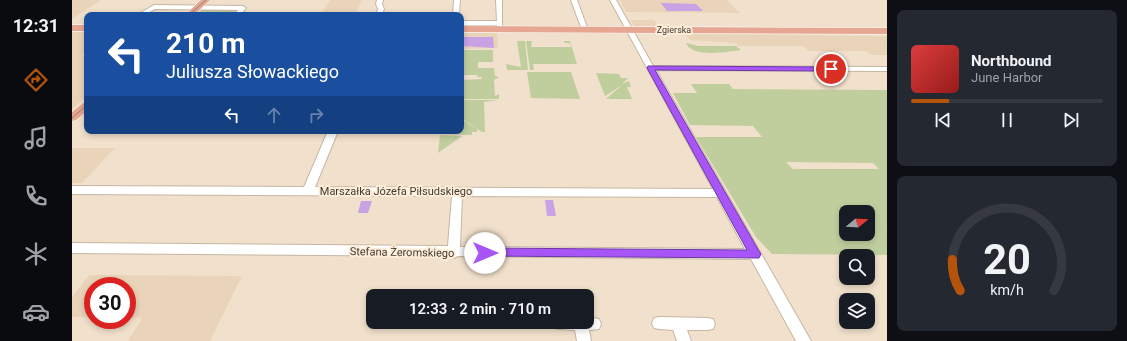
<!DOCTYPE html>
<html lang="pl">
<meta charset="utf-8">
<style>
body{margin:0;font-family:Roboto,sans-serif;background:#242831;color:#f1f3f6;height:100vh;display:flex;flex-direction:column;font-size:15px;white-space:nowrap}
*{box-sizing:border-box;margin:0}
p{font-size:13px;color:#9ea1a6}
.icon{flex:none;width:22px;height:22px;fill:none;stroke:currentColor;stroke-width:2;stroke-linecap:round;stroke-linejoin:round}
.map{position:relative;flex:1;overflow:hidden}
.details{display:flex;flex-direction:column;gap:10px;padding:10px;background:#0d0f14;width:240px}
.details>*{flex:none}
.hud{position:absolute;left:12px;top:12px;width:380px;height:122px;border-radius:8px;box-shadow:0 2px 6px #0003;background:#1a4fa0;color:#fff;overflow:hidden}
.needle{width:26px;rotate:72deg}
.tools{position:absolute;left:767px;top:205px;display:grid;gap:8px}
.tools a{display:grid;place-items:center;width:36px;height:36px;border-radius:8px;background:#171b24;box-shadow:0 2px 6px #0003;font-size:20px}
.speed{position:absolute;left:12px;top:277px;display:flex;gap:8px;font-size:20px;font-weight:700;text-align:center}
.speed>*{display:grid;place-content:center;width:52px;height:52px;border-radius:50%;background:#171b24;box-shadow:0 2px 6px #0003;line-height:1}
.speed .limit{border:6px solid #d22;background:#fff;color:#111}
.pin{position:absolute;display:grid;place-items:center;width:34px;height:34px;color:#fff;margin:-17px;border:2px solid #fff;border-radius:50%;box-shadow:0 1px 4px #0007}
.me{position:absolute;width:44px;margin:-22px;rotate:90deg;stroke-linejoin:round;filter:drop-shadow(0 0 3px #0008)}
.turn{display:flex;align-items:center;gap:14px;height:84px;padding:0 16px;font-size:18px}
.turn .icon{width:52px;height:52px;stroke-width:2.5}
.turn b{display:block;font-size:28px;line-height:34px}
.lanes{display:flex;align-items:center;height:38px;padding:0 16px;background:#0003;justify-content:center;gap:20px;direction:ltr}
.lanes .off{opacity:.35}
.details .widget{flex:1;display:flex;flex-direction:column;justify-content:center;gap:6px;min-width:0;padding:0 14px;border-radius:8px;background:#242831}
.details .dial{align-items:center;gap:0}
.dial svg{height:104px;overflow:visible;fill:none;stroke:#363941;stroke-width:7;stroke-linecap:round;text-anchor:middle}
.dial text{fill:#f1f3f6;stroke:none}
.song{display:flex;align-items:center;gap:12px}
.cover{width:48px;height:48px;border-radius:6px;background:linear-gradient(135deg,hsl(0 70% 55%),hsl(0 70% 35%))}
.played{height:4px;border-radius:2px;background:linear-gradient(90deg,#b45309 20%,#363941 20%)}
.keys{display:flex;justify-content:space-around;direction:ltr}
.trip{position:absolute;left:294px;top:289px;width:228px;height:40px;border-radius:8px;background:#171b24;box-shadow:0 2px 6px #0003;font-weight:600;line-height:40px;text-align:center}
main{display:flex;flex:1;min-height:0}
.tab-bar{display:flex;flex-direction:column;width:72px;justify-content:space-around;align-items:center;background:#090b0e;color:#9ea1a6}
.tab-bar .icon{width:28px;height:28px}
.tab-bar .active{color:#b45309}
.tab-bar b{font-size:18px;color:#f1f3f6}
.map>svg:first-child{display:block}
.built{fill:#ead4b9}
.green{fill:#c0ce9e;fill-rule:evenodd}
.building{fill:#c7a2e5}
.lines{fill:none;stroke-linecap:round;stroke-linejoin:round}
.minor-casing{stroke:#c6b6a2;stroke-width:2}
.major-casing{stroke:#fff;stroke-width:1}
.minor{fill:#fff;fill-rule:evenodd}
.major{fill:#e6a691;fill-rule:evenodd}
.tram{stroke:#8e8375;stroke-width:1}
.route{fill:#a855f7;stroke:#6d37a1}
.labels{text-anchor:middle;stroke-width:4;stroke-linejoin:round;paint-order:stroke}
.far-street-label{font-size:9px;fill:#423b33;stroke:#feedd8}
.street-label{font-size:11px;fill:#423b33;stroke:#feedd8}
</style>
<main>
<nav class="tab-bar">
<b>12:31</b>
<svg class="icon active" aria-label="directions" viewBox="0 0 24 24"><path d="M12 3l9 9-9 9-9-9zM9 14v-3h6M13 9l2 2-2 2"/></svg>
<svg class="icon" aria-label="music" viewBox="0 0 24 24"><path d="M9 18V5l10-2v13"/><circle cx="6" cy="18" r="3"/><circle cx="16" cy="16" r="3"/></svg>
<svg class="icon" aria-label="phone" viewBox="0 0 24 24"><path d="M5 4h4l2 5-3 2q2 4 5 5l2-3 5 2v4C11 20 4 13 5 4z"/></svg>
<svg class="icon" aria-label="climate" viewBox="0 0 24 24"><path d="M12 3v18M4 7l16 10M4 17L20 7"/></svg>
<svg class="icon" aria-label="car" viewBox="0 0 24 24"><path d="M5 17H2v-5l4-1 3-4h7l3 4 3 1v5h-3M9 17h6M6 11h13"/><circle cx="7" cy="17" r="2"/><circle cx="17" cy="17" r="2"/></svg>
</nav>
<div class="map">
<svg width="815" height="341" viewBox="0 0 815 341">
<rect width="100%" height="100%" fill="#f1e0cb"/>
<path class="built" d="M0 0H29L0 19Z
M258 0H290L283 15H249Z
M548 0H655L668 13 554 12Z
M558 20H582L587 26H562Z
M0 32H15V51L9 56H15V96L0 109Z
M389 33H425L426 48 389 49Z
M613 34 815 36V55H800L794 51H737L731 46H667L664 43 618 40Z
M0 148H43L10 183H0Z
M17 275 170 276 138 341H56L70 318 55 317V286H21V317H0V297Z"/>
<path class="green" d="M131 9H166L160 15H124Z
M445 41H453L456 70H435L434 64 449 67Z
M454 41H460L459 47H499L498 43H493L492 41H498L505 64H461L462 70H458Z
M614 43 626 46H664L669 50C656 52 619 58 614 43Z
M389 50H421V62H406V68H422L423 76 427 77 422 80 423 96 427 94V99H389V80L410 79 409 77H406L405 75H389Z
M455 72H499L508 99 459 98Z
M524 73 547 74 549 78H556L550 84 557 81 559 87H555L560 99H534L550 85 533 96Z
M619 84H657L661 89 815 90V255L700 254 684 237 624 137H690L681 126 618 125 601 93H625ZM714 162 801 163 807 169H721ZM774 212H796V234H774Z
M389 100H426L412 102 413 132H416H410L389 118Z
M389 119 405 129V132H400V135L369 134V131H389Z
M368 135 390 136 366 153Z"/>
<path class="building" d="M589 3 624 4 631 11H595Z
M389 37H421L422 48 389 46Z
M473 200H481L484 216H475Z
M289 201H300L296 213H286Z"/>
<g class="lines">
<defs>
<path id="minor" d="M305 0H311L310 4 312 9 310 15H304L306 9 304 4Z
M382 0H388L387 15H381Z
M424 0H430V30H426L425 25H389V21H425Z
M499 0H505L516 30 515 31 510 30Z
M538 0H544L581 66 815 67V71L584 70 739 341H724L679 259 386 256 382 258 378 256 0 253V243L376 246 380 196 0 194V186L232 187 256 131H266L243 187 641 189ZM390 196 645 197 673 249 388 247Z
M82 5 171 6 174 8 168 15H162L166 10 83 9 72 15H65Z
M515 317 527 319 529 324 527 329 517 330 519 341H505L503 330 488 329 483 328 481 323 515 322Z
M587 317 636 318 641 319 643 324 641 329 636 330H615L619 341H605L601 330 587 329 582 328 580 323 582 318Z"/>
<path id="major" d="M129 0H138L122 15H113Z
M0 25H15V31H0Z
M389 26 815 28V34L389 32Z
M15 102V111L4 120 0 121V112L11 103Z"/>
</defs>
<use href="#minor" class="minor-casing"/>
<use href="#major" class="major-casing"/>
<use href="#minor" class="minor"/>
<use href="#major" class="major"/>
<path class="tram" d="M117 15 134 0
M0 118 15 105"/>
</g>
<path class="route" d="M576 66 759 67 763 69 759 71 583 70 687 251 689 254 687 258 409 256 407 253 409 250 413 248 675 250 575 68Z"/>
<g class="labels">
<g class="far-street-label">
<text x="602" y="33">Zgierska</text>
</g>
<g class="street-label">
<text x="324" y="195">Marszałka Józefa Piłsudskiego</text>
<text transform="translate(330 252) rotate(1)" y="4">Stefana Żeromskiego</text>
</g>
</g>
</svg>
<div class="tools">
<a><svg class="needle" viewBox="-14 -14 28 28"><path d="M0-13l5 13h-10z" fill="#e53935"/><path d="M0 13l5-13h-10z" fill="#9ea1a6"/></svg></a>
<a><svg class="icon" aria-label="search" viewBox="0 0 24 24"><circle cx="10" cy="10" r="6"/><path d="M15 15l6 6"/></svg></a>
<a><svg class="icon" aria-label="layers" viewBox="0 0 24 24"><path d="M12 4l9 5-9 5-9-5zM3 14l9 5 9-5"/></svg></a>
</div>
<div class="speed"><div class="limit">30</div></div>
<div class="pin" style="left:759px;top:69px;background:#d93025"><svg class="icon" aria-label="arrive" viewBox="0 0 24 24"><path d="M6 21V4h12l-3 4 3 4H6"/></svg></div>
<svg class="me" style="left:413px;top:253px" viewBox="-20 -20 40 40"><circle r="19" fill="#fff"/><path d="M0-13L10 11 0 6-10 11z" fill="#a855f7"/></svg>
<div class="trip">12:33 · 2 min · 710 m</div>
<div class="hud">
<div class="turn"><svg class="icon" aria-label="left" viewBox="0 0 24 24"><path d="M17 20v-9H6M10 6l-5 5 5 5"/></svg><div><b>210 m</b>Juliusza Słowackiego</div></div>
<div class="lanes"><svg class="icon" aria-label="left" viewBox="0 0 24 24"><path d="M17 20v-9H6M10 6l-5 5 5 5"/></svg><svg class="icon off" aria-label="ahead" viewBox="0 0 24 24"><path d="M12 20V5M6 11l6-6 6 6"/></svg><svg class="icon off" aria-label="right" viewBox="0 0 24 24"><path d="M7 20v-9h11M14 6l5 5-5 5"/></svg></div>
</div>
</div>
<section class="details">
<div class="widget">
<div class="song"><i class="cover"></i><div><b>Northbound</b><p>June Harbor</p></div></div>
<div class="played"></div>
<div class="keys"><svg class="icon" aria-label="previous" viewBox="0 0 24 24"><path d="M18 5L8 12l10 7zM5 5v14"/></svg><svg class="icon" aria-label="pause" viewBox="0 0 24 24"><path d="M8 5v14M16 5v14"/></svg><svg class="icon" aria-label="next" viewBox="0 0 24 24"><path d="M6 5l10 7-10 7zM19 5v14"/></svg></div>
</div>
<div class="widget dial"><svg viewBox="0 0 100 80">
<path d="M14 69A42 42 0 1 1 86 69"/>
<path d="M14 69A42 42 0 0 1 8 45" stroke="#b45309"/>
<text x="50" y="56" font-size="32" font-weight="700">20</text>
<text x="50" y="72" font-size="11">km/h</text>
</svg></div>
</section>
</main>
